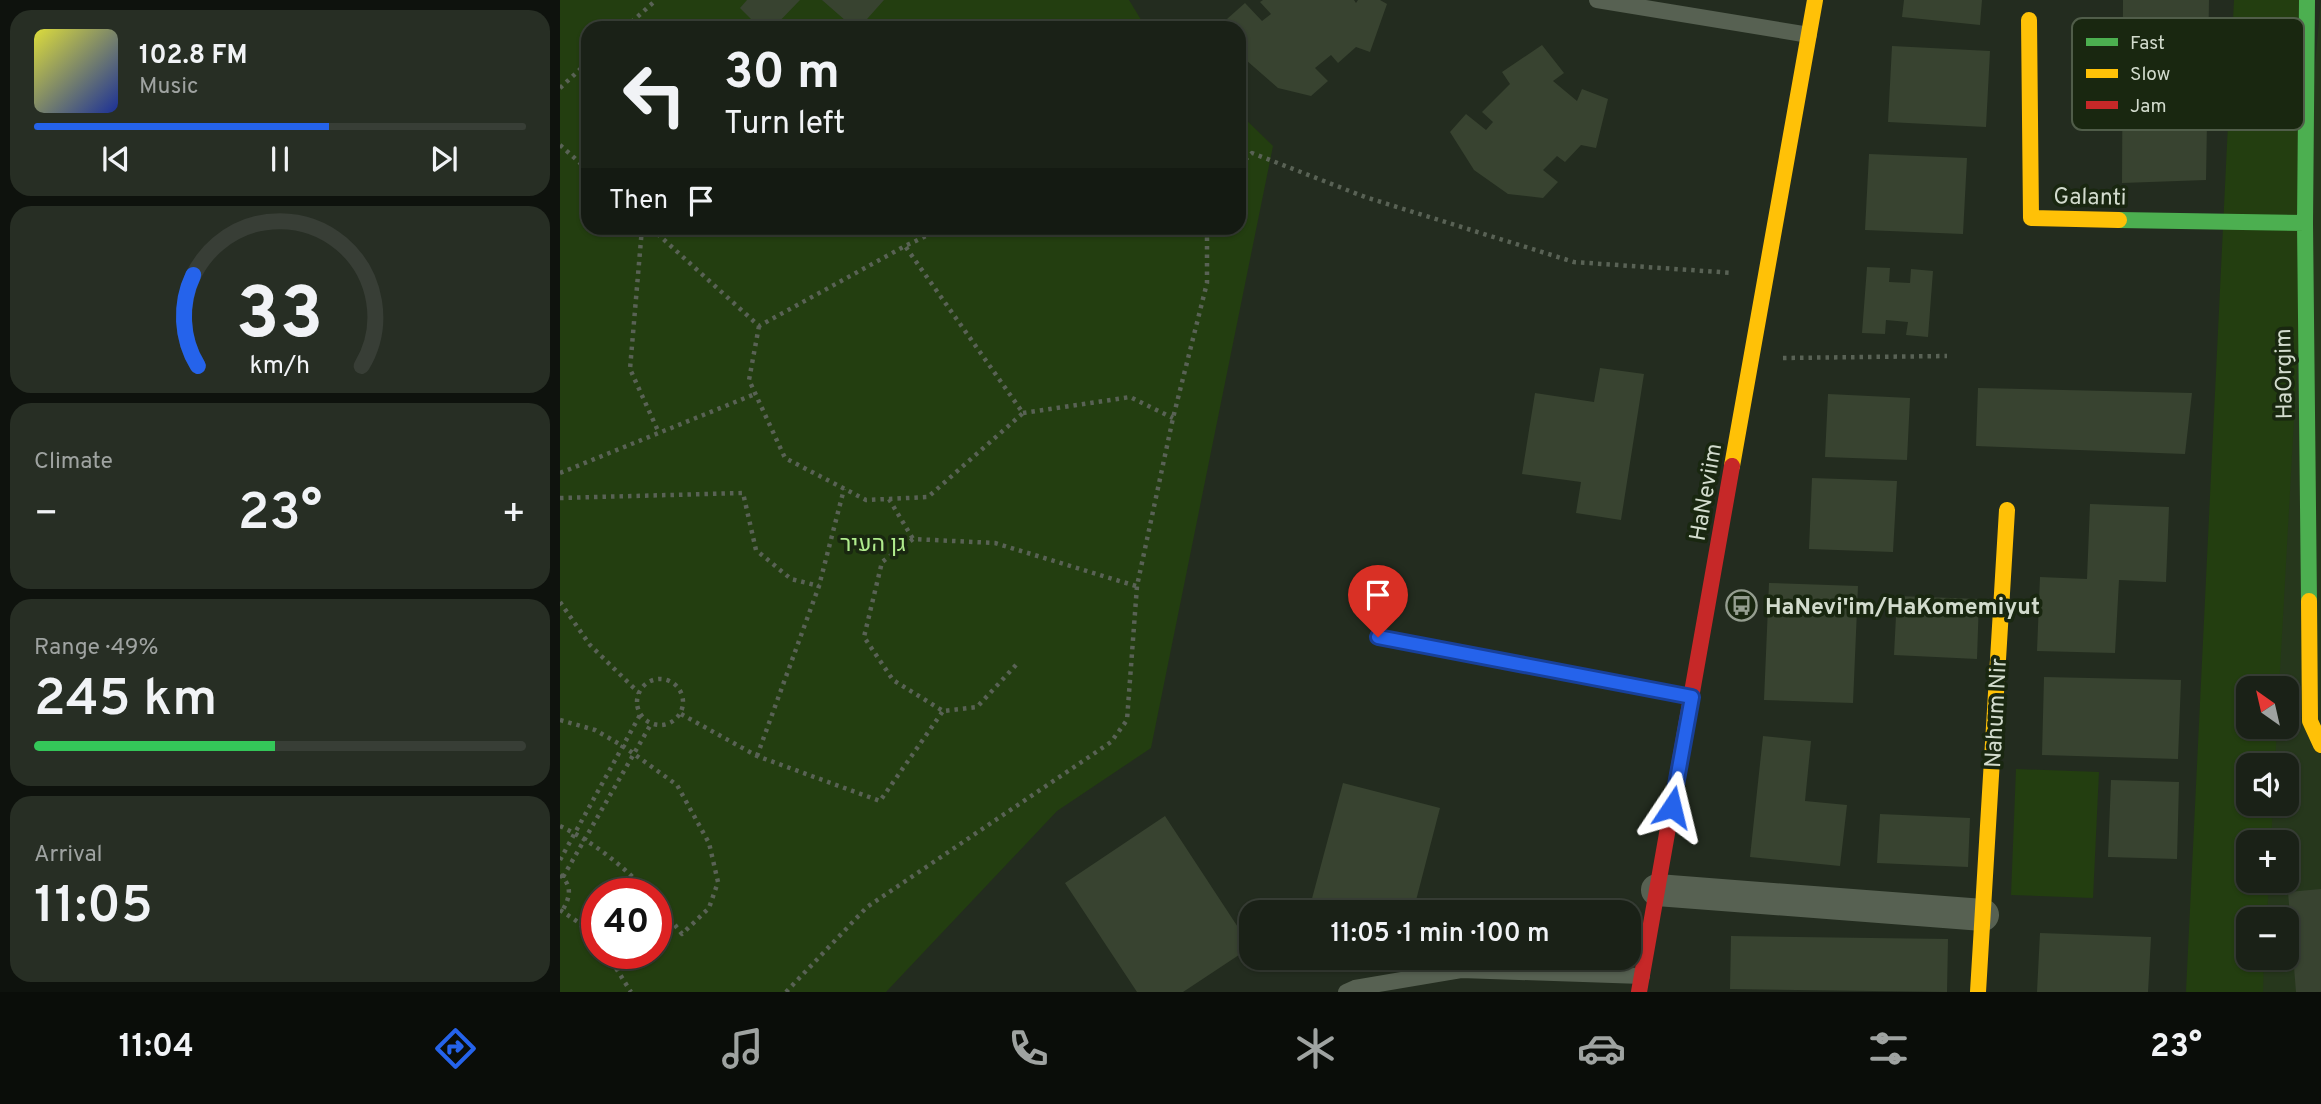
<!DOCTYPE html>
<meta charset="utf-8">
<style>
body{margin:0;font-family:Overpass,Heebo,sans-serif;background:#272e24;color:#f1f3f6;height:100vh;display:flex;flex-direction:column;font-size:26px;white-space:nowrap}
*{box-sizing:border-box;margin:0}
p{font-size:23px;color:#9fa3a1}
.icon{flex:none;width:38px;height:38px;fill:none;stroke:currentColor;stroke-width:2;stroke-linecap:round;stroke-linejoin:round}
.map{position:relative;flex:1;overflow:hidden}
.side{display:flex;flex-direction:column;gap:10px;padding:10px;background:#0e120d;width:560px}
.side>*{flex:none}
.banner{position:absolute;left:21px;top:21px;width:665px;height:214px;border-radius:21px;box-shadow:0 2px 5px #0004,0 0 0 2px #383e36;background:#1a2117;color:#f1f3f6;overflow:hidden}
.needle{width:46px;rotate:326deg}
.fabs{position:absolute;left:1676px;top:676px;display:grid;gap:14px}
.fabs a{display:grid;place-items:center;width:63px;height:63px;border-radius:14px;background:#1a2117;box-shadow:0 2px 5px #0004,0 0 0 2px #383e36;font-size:35px}
.speed{position:absolute;left:21px;top:878px;display:flex;gap:14px;font-size:35px;font-weight:700;text-align:center}
.speed>*{display:grid;place-content:center;width:91px;height:91px;border-radius:50%;background:#1a2117;box-shadow:0 2px 5px #0004,0 0 0 2px #383e36;line-height:1}
.speed .limit{border:10px solid #d22;background:#fff;color:#111}
.pin{position:absolute;display:grid;place-items:center;width:60px;height:60px;color:#fff;margin:-72px -30px;border-radius:50% 50% 50% 0;rotate:-45deg;box-shadow:0 0 7px #0007}
.pin .icon{rotate:45deg}
.me{position:absolute;width:77px;margin:-38px;rotate:10deg;stroke-linejoin:round;filter:drop-shadow(0 0 5px #0008)}
.turn{display:flex;align-items:center;gap:24px;height:147px;padding:0 28px;font-size:32px}
.turn .icon{width:91px;height:91px;stroke-width:2.5}
.turn b{display:block;font-size:49px;line-height:60px}
.then{display:flex;align-items:center;height:66px;padding:0 28px;background:#0003;gap:14px;font-size:26px}
.big{font-size:52px;font-weight:600;line-height:1.1}
.side .card{flex:1;display:flex;flex-direction:column;justify-content:center;gap:10px;min-width:0;padding:0 24px;border-radius:21px;background:#272e24}
.side .dial{align-items:center;gap:0}
.dial svg{height:182px;overflow:visible;fill:none;stroke:#383e36;stroke-width:7;stroke-linecap:round;text-anchor:middle}
.dial text{fill:#f1f3f6;stroke:none}
.song{display:flex;align-items:center;gap:21px}
.cover{width:84px;height:84px;border-radius:10px;background:linear-gradient(135deg,hsl(60 70% 55%),hsl(230 70% 35%))}
.played{height:7px;border-radius:4px;background:linear-gradient(90deg,#2563eb 60%,#383e36 60%)}
.keys{display:flex;justify-content:space-around;direction:ltr}
.heat{display:flex;justify-content:space-between;align-items:center;font-size:38px;direction:ltr}
.charge{height:10px;border-radius:5px;background:linear-gradient(90deg,#34c759 49%,#383e36 0)}
.trip{position:absolute;left:679px;top:900px;width:402px;height:70px;border-radius:21px;background:#1a2117;box-shadow:0 2px 5px #0004,0 0 0 2px #383e36;font-weight:600;line-height:70px;text-align:center}
.menu{display:flex;height:112px;justify-content:space-around;align-items:center;background:#0a0d09;color:#9fa3a1}
.menu .icon{width:49px;height:49px}
.menu .active{color:#2563eb}
.menu b{font-size:32px;color:#f1f3f6}
main{display:flex;flex:1;min-height:0}
.map>svg:first-child{display:block}
.built{fill:#26371c;fill-rule:evenodd}
.green{fill:#233e10;fill-rule:evenodd}
.building{fill:#384330}
.lines{fill:none;stroke-linecap:round;stroke-linejoin:round}
.path{stroke:#596255;stroke-width:4.5;stroke-dasharray:3.5 5;stroke-linecap:butt}
.lane{stroke:#576152;stroke-width:16}
.street{stroke:#576152;stroke-width:32}
.fast{stroke:#4caf50;stroke-width:16}
.slow{stroke:#ffc107;stroke-width:16}
.jam{stroke:#c62828;stroke-width:16}
.route-casing{stroke:#184099;stroke-width:18}
.route{stroke:#2563eb;stroke-width:12}
.labels{text-anchor:middle;stroke-width:7;stroke-linejoin:round;paint-order:stroke}
.street-label{font-size:23px;fill:#d2dbcd;stroke:#192710}
.park-label{font-size:23px;fill:#b0ec8d;stroke:#192710}
.poi-label{font-size:23px;font-weight:bold;fill:#d2dbcd;stroke:#192710;text-anchor:start}
.key{fill:#192710;stroke:#505d49;stroke-width:2}
.key-label{font-size:19px;fill:#d2dbcd}
</style>
<main>
<section class="side">
<div class="card">
<div class="song"><i class="cover"></i><div><b>102.8 FM</b><p>Music</p></div></div>
<div class="played"></div>
<div class="keys"><svg class="icon" aria-label="previous" viewBox="0 0 24 24"><path d="M18 5L8 12l10 7zM5 5v14"/></svg><svg class="icon" aria-label="pause" viewBox="0 0 24 24"><path d="M8 5v14M16 5v14"/></svg><svg class="icon" aria-label="next" viewBox="0 0 24 24"><path d="M6 5l10 7-10 7zM19 5v14"/></svg></div>
</div>
<div class="card dial"><svg viewBox="0 0 100 80">
<path d="M14 69A42 42 0 1 1 86 69"/>
<path d="M14 69A42 42 0 0 1 12 29" stroke="#2563eb"/>
<text x="50" y="56" font-size="32" font-weight="700">33</text>
<text x="50" y="72" font-size="11">km/h</text>
</svg></div>
<div class="card"><p>Climate</p>
<div class="heat"><a>−</a><b class="big">23°</b><a>+</a></div>
</div>
<div class="card"><p>Range · 49%</p><b class="big">245 km</b><div class="charge"></div></div>
<div class="card"><p>Arrival</p><b class="big">11:05</b></div>
</section>
<div class="map">
<svg width="1761" height="992" viewBox="0 0 1761 992">
<rect width="100%" height="100%" fill="#232c1f"/>
<path class="built" d="M1761 0V992H1684L1689 880H1727V842H1690L1692 803H1727V765H1694L1695 726H1727V688H1697ZM1689 919H1727V957H1689Z"/>
<path class="green" d="M0 0H569L586 28H28V228H679V113L713 146 591 748 497 811 326 992H0ZM37 894H96V954H37Z
M1674 0H1752L1745 223 1719 688H1689V726H1717L1715 765H1689V803H1713L1711 842H1689V880H1709L1707 919H1689V957H1704L1703 992H1626Z
M1456 769 1539 772 1533 898 1451 895Z"/>
<path class="building" d="M187 0H240L213 28H200L180 8Z
M262 0H324L299 28H294Z
M703 0H794L796 3 798 0H820L827 4 810 52 796 47 778 63 771 55 755 68 768 81 751 96 718 88 686 60 679 45V28H671L667 19 685 3 702 21 711 14 700 2Z
M1344 0H1422L1420 25 1342 17Z
M1563 0H1649L1646 180 1562 183Z
M982 45 1004 73 993 81 1017 101 1022 89 1048 99 1036 148 1021 145 1005 162 997 156 983 170 998 182 983 198 948 194 914 170 890 132 906 114 926 130 933 122 922 112 950 84 942 72Z
M1332 46 1430 51 1426 127 1328 122Z
M1309 154 1407 158 1403 234 1305 230Z
M1307 267 1330 268 1329 282 1350 283 1351 269 1373 271 1368 337 1346 335 1348 322 1326 320 1325 334 1302 333Z
M1040 368 1084 374 1061 520 1016 513 1021 482 962 474 975 393 1034 402Z
M1418 388 1632 393 1625 454 1416 446Z
M1268 394 1350 398 1347 460 1265 457Z
M1252 478 1337 481 1333 552 1249 549Z
M1530 504 1609 507 1606 582 1559 580 1555 653 1477 651 1480 577 1527 579Z
M1209 583 1298 586 1293 703 1204 700Z
M1337 596 1419 599 1417 659 1334 655Z
M1484 677 1621 680 1618 759 1482 755Z
M1203 736 1251 741 1245 801 1287 805 1280 866 1190 857Z
M1551 780 1619 782 1617 859 1548 857Z
M783 783 880 808 853 912H770L750 906Z
M1320 814 1410 818 1408 867 1317 863Z
M605 816 691 947 623 992H577L505 883Z
M1761 889V992H1736L1728 892Z
M1480 933 1591 937 1588 992H1477Z
M1171 936 1388 939 1387 992 1170 989Z"/>
<g class="lines">
<path class="path" d="M65 28 96 0
M0 88 28 62
M0 145 28 170
M679 166 692 153 805 197 1014 262 1173 273
M82 228 70 369 99 433
M91 228 199 326 345 246 383 228
M199 326 189 380 225 458 306 500 368 497 463 413 345 246
M1223 358 1387 356
M463 413 570 397 613 418
M0 473 195 394
M0 498 183 493 196 550 231 579 259 586
M329 499 353 539
M0 602 30 645 79 693
M456 665 417 707 383 711 333 680 304 637 322 562 353 539 435 543 576 586
M77 702a23 23 0 1 1 46 0a23 23 0 1 1-46 0Z
M121 714 197 756 320 801 383 711
M0 720 35 730 63 746 117 785 149 843 158 882 149 908 122 934 96 901
M197 756 259 586 284 489
M0 826C34 842 64 867 90 894
M0 860 80 715
M0 875C13 886 10 898 2 911
M3 877 91 724
M0 910 18 922 37 943
M47 954 71 992
M226 992 307 907 551 742 567 720 577 586 613 418 647 283V228"/>
<path class="lane" d="M1037 0 1249 35
M818 637 1132 697
M786 992 795 988 901 970 1082 976"/>
<path class="street" d="M1097 890 1423 915"/>
<path class="fast" d="M1747 0 1745 223 1749 601
M1559 220 1745 223"/>
<path class="slow" d="M1469 20 1471 218 1559 220
M1172 466 1255 0
M1749 601 1750 721 1761 745
M1418 992 1447 510"/>
<path class="jam" d="M1079 992 1172 466"/>
</g>
<g class="lines">
<defs>
<path id="route" d="M818 637 1132 697 1112 807"/>
</defs>
<use href="#route" class="route-casing"/>
<use href="#route" class="route"/>
</g>
<defs>
<symbol id="bus-ring" viewBox="-11 -11 22 22"><circle r="9.5" fill="#192710" stroke="#959e90" stroke-width="1.5"/><path d="M-5-6H5V4H4V6H2V4H-2V6H-4V4H-5ZM-3.5-4V0h7V-4ZM-3.5 1.2v1.5H-2V1.2ZM2 1.2v1.5H3.5V1.2Z" fill="#959e90"/></symbol>
</defs>
<g fill-rule="evenodd">
<use href="#bus-ring" x="1164" y="588" width="35" height="35"/>
</g>
<g class="labels">
<g class="street-label">
<text transform="translate(1530 196) rotate(1)" y="8">Galanti</text>
<text transform="translate(1723 374) rotate(-91)" y="8">HaOrgim</text>
<text transform="translate(1145 492) rotate(-80)" y="8">HaNeviim</text>
<text transform="translate(1435 713) rotate(-87)" y="8">Nahum Nir</text>
</g>
<g class="park-label">
<text x="313" y="551">גן העיר</text>
</g>
<g class="poi-label">
<text x="1205" y="614">HaNevi'im/HaKomemiyut</text>
</g>
</g>
<rect x="1512" y="18" width="232" height="112" rx="10" class="key"/>
<rect x="1526" y="38" width="32" height="8" fill="#4caf50"/>
<rect x="1526" y="69" width="32" height="9" fill="#ffc107"/>
<rect x="1526" y="101" width="32" height="8" fill="#c62828"/>
<g class="key-label">
<text x="1570" y="49">Fast</text>
<text x="1570" y="80">Slow</text>
<text x="1570" y="112">Jam</text>
</g>
</svg>
<div class="fabs">
<a><svg class="needle" viewBox="-14 -14 28 28"><path d="M0-13l5 13h-10z" fill="#e53935"/><path d="M0 13l5-13h-10z" fill="#9fa3a1"/></svg></a>
<a><svg class="icon" aria-label="sound" viewBox="0 0 24 24"><path d="M4 9h4l5-4v14l-5-4H4zM17 9q2 3 0 6"/></svg></a>
<a>+</a>
<a>−</a>
</div>
<div class="speed"><div class="limit">40</div></div>
<div class="pin" style="left:818px;top:637px;background:#d93025"><svg class="icon" aria-label="arrive" viewBox="0 0 24 24"><path d="M6 21V4h12l-3 4 3 4H6"/></svg></div>
<svg class="me" style="left:1112px;top:807px" viewBox="-20 -20 40 40"><path d="M0-17L14 15 0 8-14 15z" fill="#2563eb" stroke="#fff" stroke-width="4"/></svg>
<div class="trip">11:05 · 1 min · 100 m</div>
<div class="banner">
<div class="turn"><svg class="icon" aria-label="left" viewBox="0 0 24 24"><path d="M17 20v-9H6M10 6l-5 5 5 5"/></svg><div><b>30 m</b>Turn left</div></div>
<div class="then">Then<svg class="icon" aria-label="arrive" viewBox="0 0 24 24"><path d="M6 21V4h12l-3 4 3 4H6"/></svg></div>
</div>
</div>
</main>
<nav class="menu">
<b>11:04</b>
<svg class="icon active" aria-label="directions" viewBox="0 0 24 24"><path d="M12 3l9 9-9 9-9-9zM9 14v-3h6M13 9l2 2-2 2"/></svg>
<svg class="icon" aria-label="music" viewBox="0 0 24 24"><path d="M9 18V5l10-2v13"/><circle cx="6" cy="18" r="3"/><circle cx="16" cy="16" r="3"/></svg>
<svg class="icon" aria-label="phone" viewBox="0 0 24 24"><path d="M5 4h4l2 5-3 2q2 4 5 5l2-3 5 2v4C11 20 4 13 5 4z"/></svg>
<svg class="icon" aria-label="climate" viewBox="0 0 24 24"><path d="M12 3v18M4 7l16 10M4 17L20 7"/></svg>
<svg class="icon" aria-label="car" viewBox="0 0 24 24"><path d="M5 17H2v-5l4-1 3-4h7l3 4 3 1v5h-3M9 17h6M6 11h13"/><circle cx="7" cy="17" r="2"/><circle cx="17" cy="17" r="2"/></svg>
<svg class="icon" aria-label="filters" viewBox="0 0 24 24"><path d="M4 7h16M4 17h16"/><circle cx="9" cy="7" r="2"/><circle cx="15" cy="17" r="2"/></svg>
<b>23°</b>
</nav>
